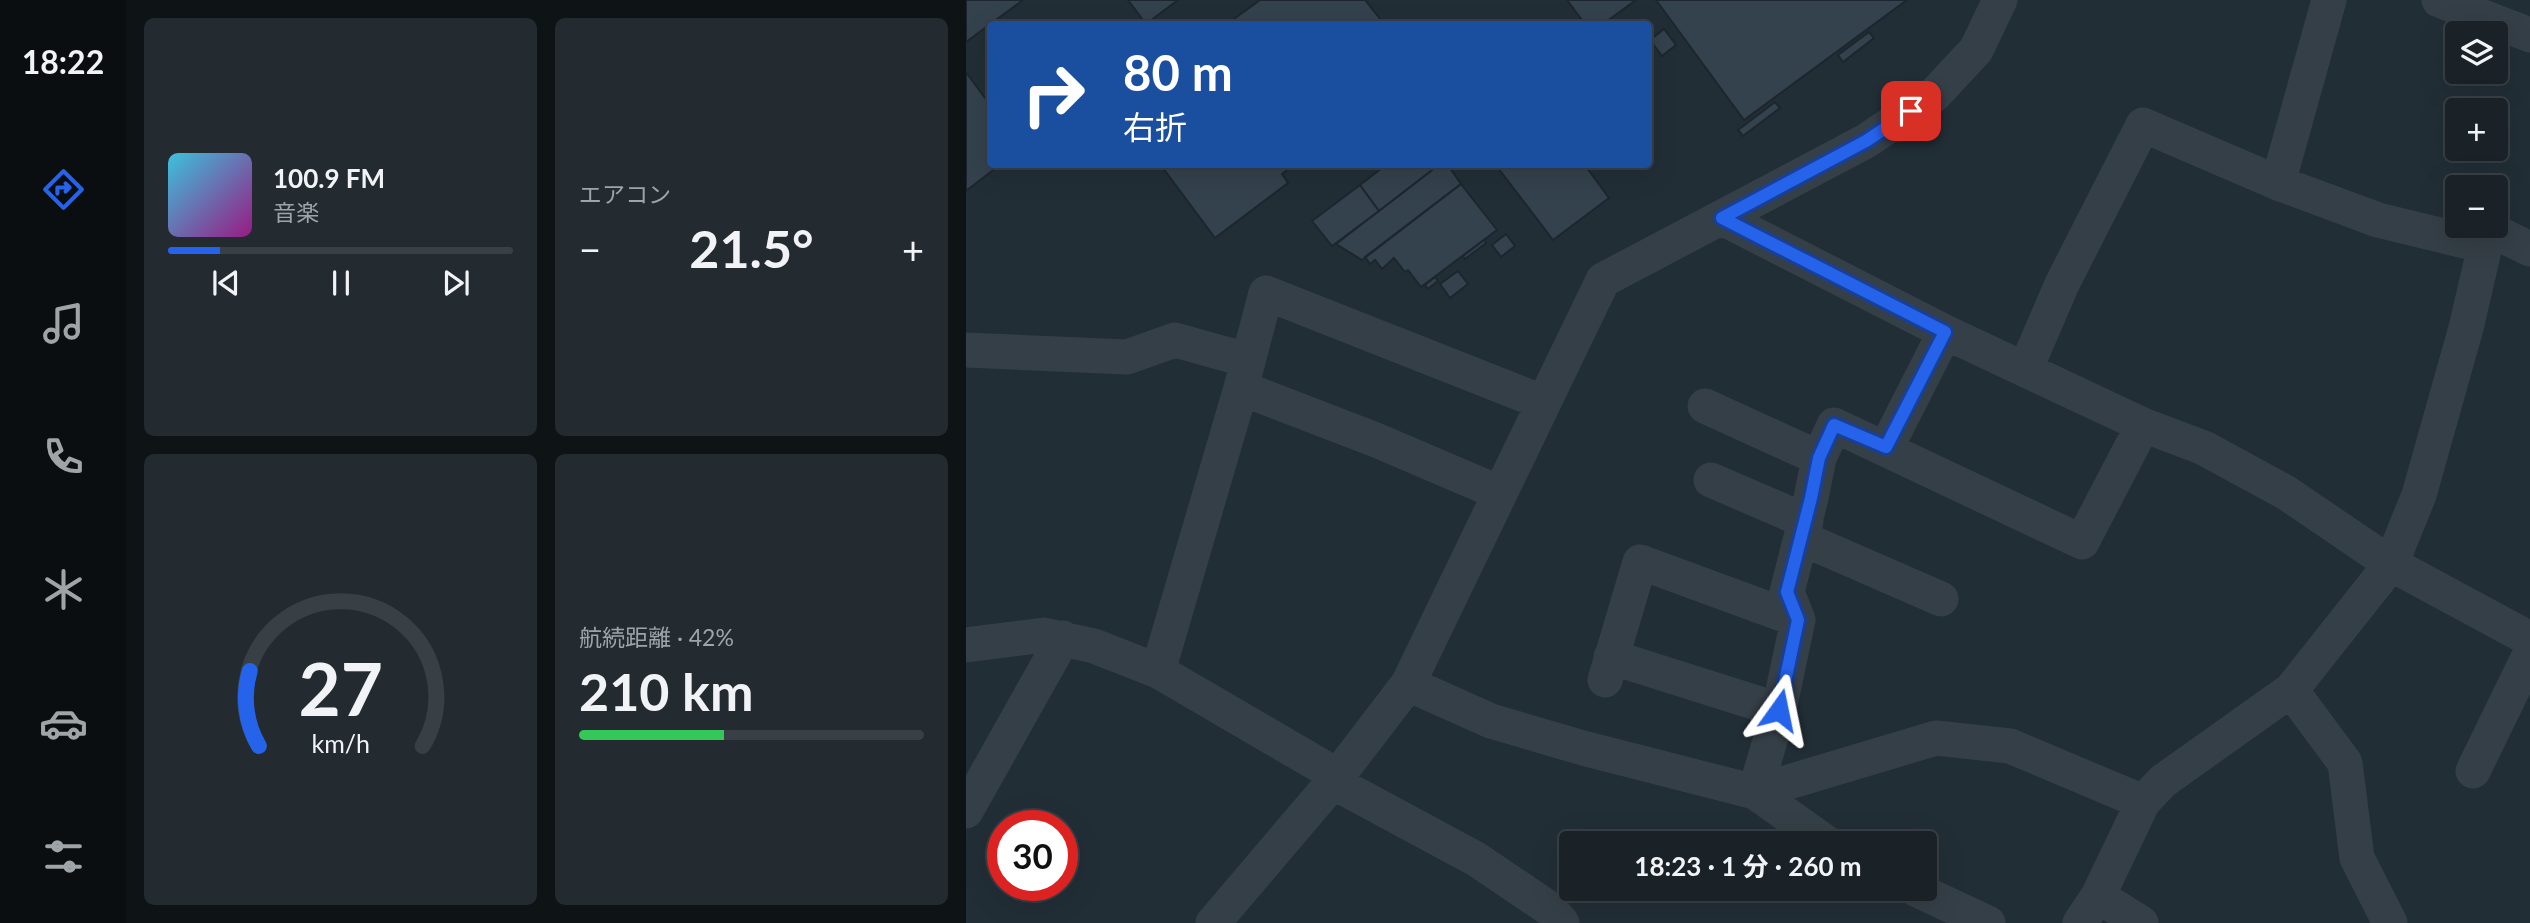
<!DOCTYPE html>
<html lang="ja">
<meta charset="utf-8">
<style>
body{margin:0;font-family:Lato,"Noto Sans JP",sans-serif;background:#232a30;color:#f1f3f6;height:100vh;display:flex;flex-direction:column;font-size:26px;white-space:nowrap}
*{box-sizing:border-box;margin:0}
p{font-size:23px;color:#9fa4a8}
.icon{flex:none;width:38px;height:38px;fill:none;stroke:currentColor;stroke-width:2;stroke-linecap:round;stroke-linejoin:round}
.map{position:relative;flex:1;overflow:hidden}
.panel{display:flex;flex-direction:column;gap:18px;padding:18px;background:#0e1316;width:840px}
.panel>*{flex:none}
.hud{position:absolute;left:21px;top:21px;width:665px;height:147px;border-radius:7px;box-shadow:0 7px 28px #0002,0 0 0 2px #383f45;background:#1a4fa0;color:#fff;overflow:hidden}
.fabs{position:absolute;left:1479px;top:21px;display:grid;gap:14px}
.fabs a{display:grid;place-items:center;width:63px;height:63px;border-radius:7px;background:#1a2228;box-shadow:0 7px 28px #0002,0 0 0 2px #383f45;font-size:35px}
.speed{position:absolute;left:21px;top:810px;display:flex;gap:14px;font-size:35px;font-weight:700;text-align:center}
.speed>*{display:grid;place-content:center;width:91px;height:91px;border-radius:50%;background:#1a2228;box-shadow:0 7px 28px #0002,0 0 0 2px #383f45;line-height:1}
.speed .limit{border:10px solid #d22;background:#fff;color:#111}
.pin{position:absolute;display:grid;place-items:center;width:60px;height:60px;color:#fff;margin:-30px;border-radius:14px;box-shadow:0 4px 10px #0006}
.me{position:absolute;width:77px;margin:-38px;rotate:12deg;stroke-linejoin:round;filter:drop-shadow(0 0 5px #0008)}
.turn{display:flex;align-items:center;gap:24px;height:147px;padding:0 21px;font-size:32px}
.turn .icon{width:91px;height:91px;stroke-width:2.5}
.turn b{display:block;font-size:49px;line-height:60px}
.big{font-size:52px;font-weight:700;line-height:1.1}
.panel .tile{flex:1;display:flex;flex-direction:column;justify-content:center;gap:10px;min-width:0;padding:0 24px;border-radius:10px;background:#232a30}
.panel .dial{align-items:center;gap:0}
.dial svg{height:182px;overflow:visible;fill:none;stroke:#383f45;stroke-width:7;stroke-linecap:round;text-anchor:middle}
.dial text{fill:#f1f3f6;stroke:none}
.song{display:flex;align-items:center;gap:21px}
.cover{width:84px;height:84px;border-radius:10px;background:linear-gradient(135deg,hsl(190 70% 55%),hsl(310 70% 35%))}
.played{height:7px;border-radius:4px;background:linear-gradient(90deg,#2563eb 15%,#383f45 15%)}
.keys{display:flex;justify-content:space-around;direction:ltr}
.heat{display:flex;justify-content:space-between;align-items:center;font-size:38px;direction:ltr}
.charge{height:10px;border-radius:5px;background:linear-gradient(90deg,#34c759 42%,#383f45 0)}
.panel .tiles{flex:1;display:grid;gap:18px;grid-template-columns:repeat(2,1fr)}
.trip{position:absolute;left:593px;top:831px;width:378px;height:70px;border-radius:7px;background:#1a2228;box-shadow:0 7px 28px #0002,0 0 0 2px #383f45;font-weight:700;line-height:70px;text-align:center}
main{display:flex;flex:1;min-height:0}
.tabs{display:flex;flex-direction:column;width:126px;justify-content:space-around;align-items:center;background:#0a0e10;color:#9fa4a8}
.tabs .icon{width:49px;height:49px}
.tabs .current{color:#2563eb}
.tabs b{font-size:32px;color:#f1f3f6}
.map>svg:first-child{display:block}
.building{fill:#34424d;stroke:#1d262e;stroke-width:2}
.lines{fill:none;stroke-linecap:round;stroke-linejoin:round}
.minor{stroke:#353f47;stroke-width:35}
.route-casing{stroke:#184099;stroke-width:18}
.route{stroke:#2563eb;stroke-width:12}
</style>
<main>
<nav class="tabs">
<b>18:22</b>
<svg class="icon current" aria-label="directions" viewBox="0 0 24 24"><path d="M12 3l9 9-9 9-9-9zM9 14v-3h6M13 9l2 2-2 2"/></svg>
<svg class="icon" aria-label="music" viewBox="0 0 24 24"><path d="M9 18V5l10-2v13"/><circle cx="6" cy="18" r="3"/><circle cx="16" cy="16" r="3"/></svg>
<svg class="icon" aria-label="phone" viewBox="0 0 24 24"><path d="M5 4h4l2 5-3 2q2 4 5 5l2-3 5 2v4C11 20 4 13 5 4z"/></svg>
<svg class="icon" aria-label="climate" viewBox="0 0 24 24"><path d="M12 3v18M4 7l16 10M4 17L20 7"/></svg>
<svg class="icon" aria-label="car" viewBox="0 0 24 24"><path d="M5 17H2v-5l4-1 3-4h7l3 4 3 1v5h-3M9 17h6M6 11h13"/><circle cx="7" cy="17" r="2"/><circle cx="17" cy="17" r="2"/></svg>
<svg class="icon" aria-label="filters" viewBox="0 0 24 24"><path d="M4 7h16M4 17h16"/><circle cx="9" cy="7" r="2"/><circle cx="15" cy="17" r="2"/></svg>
</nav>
<section class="panel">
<div class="tiles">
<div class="tile">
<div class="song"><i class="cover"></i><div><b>100.9 FM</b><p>音楽</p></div></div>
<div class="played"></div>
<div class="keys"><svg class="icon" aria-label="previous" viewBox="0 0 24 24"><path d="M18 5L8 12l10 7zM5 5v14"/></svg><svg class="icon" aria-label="pause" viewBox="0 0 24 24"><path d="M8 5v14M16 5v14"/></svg><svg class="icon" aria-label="next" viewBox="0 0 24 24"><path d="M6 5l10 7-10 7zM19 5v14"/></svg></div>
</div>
<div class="tile"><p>エアコン</p>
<div class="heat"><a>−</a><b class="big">21.5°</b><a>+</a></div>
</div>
<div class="tile dial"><svg viewBox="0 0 100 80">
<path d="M14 69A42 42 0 1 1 86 69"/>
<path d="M14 69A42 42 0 0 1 10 36" stroke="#2563eb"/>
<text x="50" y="56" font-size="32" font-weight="700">27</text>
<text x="50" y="72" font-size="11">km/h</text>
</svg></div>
<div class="tile"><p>航続距離 · 42%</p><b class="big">210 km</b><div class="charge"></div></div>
</div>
</section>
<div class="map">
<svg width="1564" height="923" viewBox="0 0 1564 923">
<rect width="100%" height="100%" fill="#222e36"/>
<path class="building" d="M0 0H57L0 42Z
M162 0H212L180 24Z
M294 0H399L418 24H261Z
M601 0H670L637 24H619Z
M690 0H941L778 120Z
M698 29 710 45 696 56 684 40Z
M903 32 908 38 877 62 872 55Z
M0 72 24 105V164H35L0 191Z
M809 102 814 108 777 136 772 130Z
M194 164H329L316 174 322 183 249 238Z
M421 164H474L413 211 394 185Z
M474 164H481L495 184 396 260 370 244Z
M529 164H618L643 198 587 240Z
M495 184 531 230 455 287 442 270 439 272 428 258 416 269 409 260 404 264 399 257Z
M394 185 413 211 366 246 346 221Z
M540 234 549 246 535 257 526 245Z
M518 240 520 243 499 259 497 256Z
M492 271 502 284 484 298 474 284Z
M469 277 472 281 462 289 459 285Z"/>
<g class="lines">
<path class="minor" d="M1473 0 1564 35
M1312 183 1363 0
M756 218 979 332 1177 425 1238 448 1319 492 1425 564 1564 639
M0 350 161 357 209 340 281 360
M1059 370 1096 284 1177 125 1312 183 1412 220 1519 246
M275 388 410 440 534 493
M739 406 853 458
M920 448 979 332
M745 480 840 521
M835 538 975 599
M0 645 78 635 128 646 192 671 372 776
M645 657 813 710
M192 671 275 388 300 293 576 402
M639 680 674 562 832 620
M442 684 525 721 617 748 789 792 862 844
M1325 690 1379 763 1391 858 1424 923
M1507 771 1564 654
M367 782 510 859 584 909 596 923
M789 792 813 710 832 620 821 592 845 498 853 458 868 425 1116 542 1177 425
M789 792 970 738 1044 746 1177 802
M0 811 97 638
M949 889 1022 923
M1132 896 1175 923
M247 923 367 782 442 684 637 280 900 141 968 95 1010 50 1034 0
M1114 923 1132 896 1177 802 1197 781 1325 690 1425 564 1453 495 1500 328 1519 246 1527 231 1564 249"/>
</g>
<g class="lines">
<defs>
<path id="route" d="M813 710 832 620 821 592 845 498 853 458 868 425 920 447 979 332 756 218 900 141 945 111"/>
</defs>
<use href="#route" class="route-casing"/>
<use href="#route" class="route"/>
</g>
</svg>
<div class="fabs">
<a><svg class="icon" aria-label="layers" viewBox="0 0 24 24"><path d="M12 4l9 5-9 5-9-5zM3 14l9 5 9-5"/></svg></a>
<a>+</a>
<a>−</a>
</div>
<div class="speed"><div class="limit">30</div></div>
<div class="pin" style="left:945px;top:111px;background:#d93025"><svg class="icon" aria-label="arrive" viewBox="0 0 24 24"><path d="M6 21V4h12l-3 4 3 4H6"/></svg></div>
<svg class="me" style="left:813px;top:710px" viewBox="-20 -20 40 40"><path d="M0-17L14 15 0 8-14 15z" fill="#2563eb" stroke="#fff" stroke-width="4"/></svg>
<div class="trip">18:23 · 1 分 · 260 m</div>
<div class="hud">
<div class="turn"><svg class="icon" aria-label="right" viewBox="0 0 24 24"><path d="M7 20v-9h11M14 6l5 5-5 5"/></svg><div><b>80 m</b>右折</div></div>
</div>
</div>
</main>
